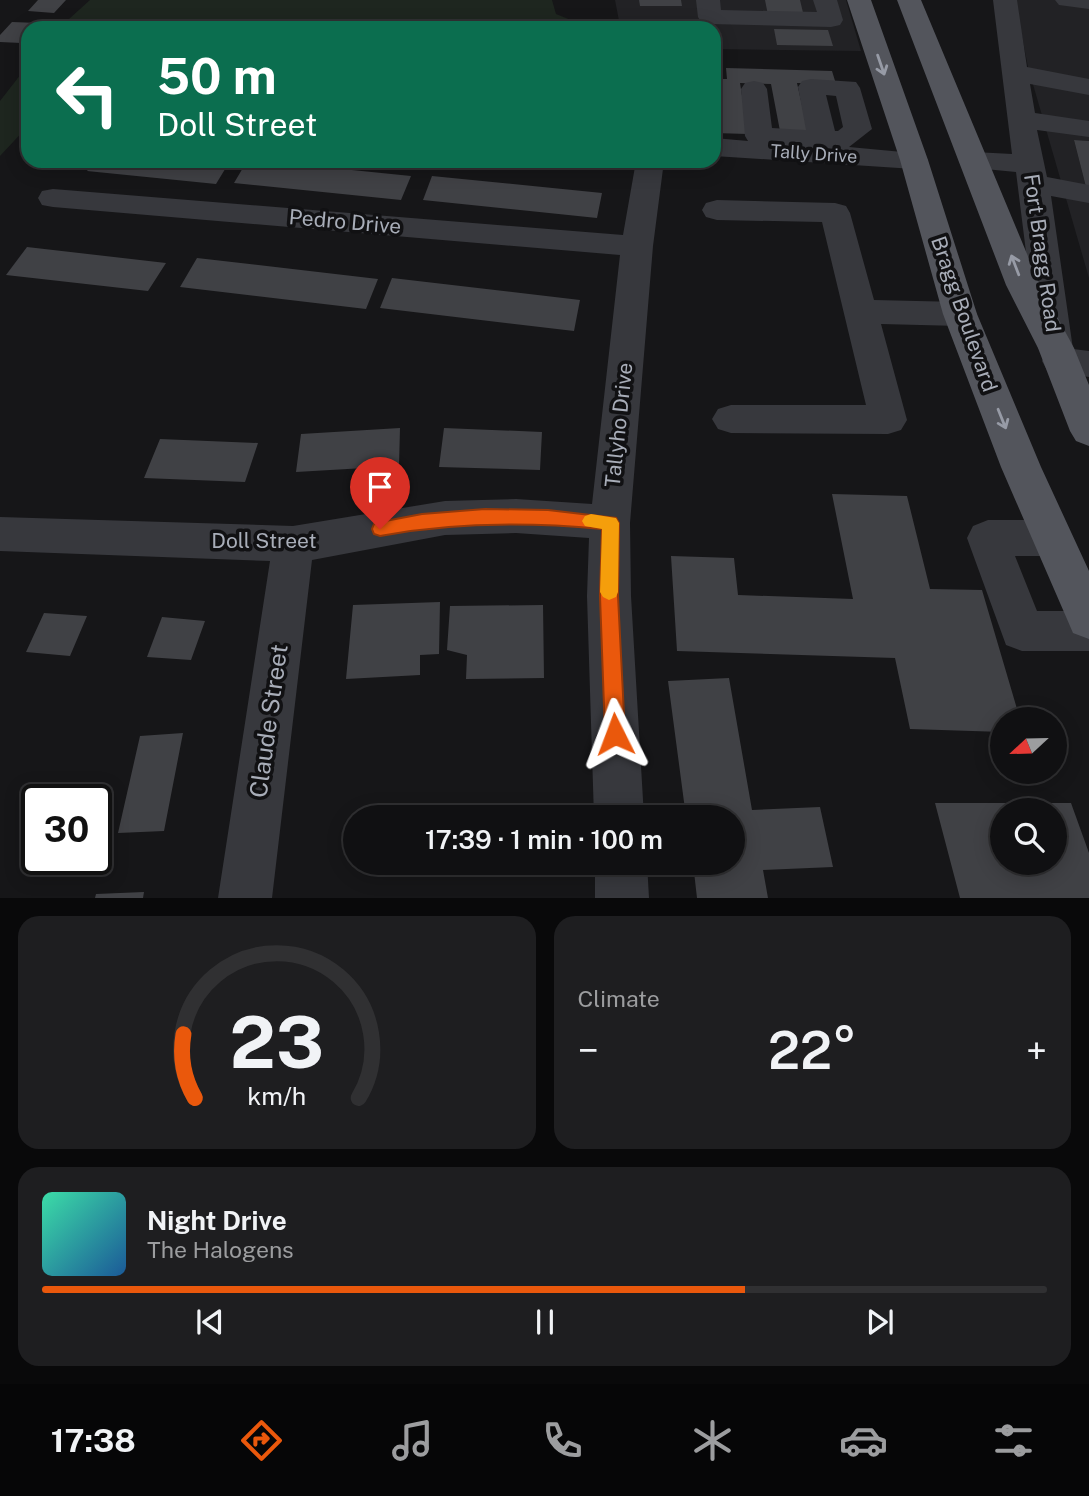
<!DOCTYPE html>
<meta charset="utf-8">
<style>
body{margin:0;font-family:"Public Sans",sans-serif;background:#1e1e20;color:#f1f3f6;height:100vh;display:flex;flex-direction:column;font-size:26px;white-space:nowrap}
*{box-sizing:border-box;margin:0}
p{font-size:23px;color:#9c9d9f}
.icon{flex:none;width:38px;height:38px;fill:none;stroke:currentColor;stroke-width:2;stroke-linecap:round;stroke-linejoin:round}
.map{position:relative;height:898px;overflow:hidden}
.sheet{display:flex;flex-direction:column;gap:18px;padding:18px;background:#09090a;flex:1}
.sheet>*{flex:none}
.guide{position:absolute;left:21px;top:21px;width:700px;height:147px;border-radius:21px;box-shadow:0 4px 18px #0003,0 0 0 2px #303032;background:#0b6e4f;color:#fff;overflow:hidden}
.needle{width:46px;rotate:248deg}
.buttons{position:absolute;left:990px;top:707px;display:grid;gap:14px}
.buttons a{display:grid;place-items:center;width:77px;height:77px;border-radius:50%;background:#101012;box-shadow:0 4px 18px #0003,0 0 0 2px #303032;font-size:35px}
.speed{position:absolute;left:21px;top:784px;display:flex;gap:14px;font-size:35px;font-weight:700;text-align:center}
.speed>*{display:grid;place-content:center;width:91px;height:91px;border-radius:50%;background:#101012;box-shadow:0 4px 18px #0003,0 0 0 2px #303032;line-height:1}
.speed .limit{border:4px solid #111;border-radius:10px;background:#fff;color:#111}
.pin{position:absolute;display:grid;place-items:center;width:60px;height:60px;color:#fff;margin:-72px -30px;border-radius:50% 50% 50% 0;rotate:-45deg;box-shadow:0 0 7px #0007}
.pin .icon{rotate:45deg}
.me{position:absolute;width:77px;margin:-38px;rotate:357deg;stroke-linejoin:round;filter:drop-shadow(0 0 5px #0008)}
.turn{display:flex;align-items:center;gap:24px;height:147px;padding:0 21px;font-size:32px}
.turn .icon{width:91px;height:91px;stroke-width:2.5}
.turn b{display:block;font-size:49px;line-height:60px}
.big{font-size:52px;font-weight:600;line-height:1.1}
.sheet .widget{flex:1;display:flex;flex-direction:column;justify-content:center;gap:10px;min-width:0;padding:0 24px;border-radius:21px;background:#1e1e20}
.sheet .dial{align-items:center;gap:0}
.dial svg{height:182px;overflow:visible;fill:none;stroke:#303032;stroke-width:7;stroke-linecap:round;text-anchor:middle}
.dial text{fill:#f1f3f6;stroke:none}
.song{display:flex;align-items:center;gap:21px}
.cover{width:84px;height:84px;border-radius:10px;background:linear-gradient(135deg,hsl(160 70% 55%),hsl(210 70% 35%))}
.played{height:7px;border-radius:4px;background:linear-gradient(90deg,#ea580c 70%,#303032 70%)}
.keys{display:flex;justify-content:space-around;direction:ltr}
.heat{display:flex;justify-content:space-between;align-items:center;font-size:38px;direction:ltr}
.sheet .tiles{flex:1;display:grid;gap:18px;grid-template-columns:1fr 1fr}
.widget:last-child{grid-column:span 2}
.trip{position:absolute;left:343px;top:805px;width:402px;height:70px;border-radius:35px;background:#101012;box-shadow:0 4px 18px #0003,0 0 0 2px #303032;font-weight:600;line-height:70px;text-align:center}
.tab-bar{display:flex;height:112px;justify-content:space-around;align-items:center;background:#060607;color:#9c9d9f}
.tab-bar .icon{width:49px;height:49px}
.tab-bar .current{color:#ea580c}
.tab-bar b{font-size:32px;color:#f1f3f6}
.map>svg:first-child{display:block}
.built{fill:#222225}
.green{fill:#1e261f}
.building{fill:#404145;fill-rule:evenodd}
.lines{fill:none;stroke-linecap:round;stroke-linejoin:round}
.minor{fill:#37383d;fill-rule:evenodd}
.major{fill:#53555c;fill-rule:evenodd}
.oneway{stroke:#979ba6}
.route{fill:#ea580c;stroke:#983908;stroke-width:2}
.slow{fill:#f59e0b}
.labels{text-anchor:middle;stroke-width:7;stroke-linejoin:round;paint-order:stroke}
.far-street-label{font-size:18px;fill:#a8adb8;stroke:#111113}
.street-label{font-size:21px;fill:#a8adb8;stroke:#111113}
.near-street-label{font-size:24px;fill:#a8adb8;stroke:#111113}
</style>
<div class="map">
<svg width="1089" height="898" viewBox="0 0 1089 898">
<rect width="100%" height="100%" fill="#161618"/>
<path class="built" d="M615 0H846L861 51 714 49V28H623L620 26Z
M1015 0H1089V141L1074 140 1086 187 1089 188V278L1028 67Z"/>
<path class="green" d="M90 0H552L556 14 583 25 623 28H336L252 25 233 28H59Z
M28 65V126L0 156V101Z"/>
<path class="building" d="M38 0H66L54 13 28 11Z
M639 0H681L682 6H640Z
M765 0H800L805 21 769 20Z
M12 22 39 23 35 28H28V35L21 43 0 42V35Z
M774 29 828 30 833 46 777 45Z
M726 68 832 71 836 84 797 83 808 132 780 131 771 84 740 83 748 134 714 133V79H727Z
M1074 140 1089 141V188L1086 187Z
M95 161H230L216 184 87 171Z
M247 161H263L411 176 401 200 234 183Z
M432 176 602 193 597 218 423 200Z
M27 247 166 263 148 291 6 275Z
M197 258 378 279 366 309 180 287Z
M392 278 580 300 574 331 380 308Z
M400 428 399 466 296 472 301 434Z
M444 428 542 432 540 470 439 467Z
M160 439 258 443 245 482 144 478Z
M832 494 907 496 930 589 982 590 1020 719H1003V732L910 729 895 658 677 651 671 556 734 558 738 595 853 599Z
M440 602 439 654 420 655V675L346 679 353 605Z
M543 605 544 678 466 679 467 655 447 650 450 606Z
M44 613 87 616 70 656 26 652Z
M162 617 205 621 191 660 147 657Z
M729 678 752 810 820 807 833 867 763 870 768 898H697L693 863H733V817H686L668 681Z
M183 733 164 831 118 833 140 736Z
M935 803H1071L1089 853V898H960ZM1003 810H1055V863H1003Z
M144 892 143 898H95L96 894Z"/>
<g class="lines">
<path class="minor" d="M696 0H720L721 10 817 12 813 0H837L843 20 840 25 831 27 710 24 701 22 698 17Z
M993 0H1017L1027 67 1089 79V95L1030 84 1035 113 1089 121V137L1037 130 1047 177 1089 185V203L1051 196 1073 349 1089 351V377L1047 370 1042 361 1044 357 1038 348 1016 172 964 167 960 161 964 155 974 152 1012 154Z
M1055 0H1089V9L1059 5Z
M811 79 856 82 860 88 872 129 849 147 924 154 928 160 924 166 914 169 714 156V138L748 141 745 136 741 89 745 83 754 81 763 83 767 89 772 128 806 130 798 87 802 81ZM826 95 836 96 843 127 838 131H835Z
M636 161H664L653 246 630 523 631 596 644 817H594L587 596 589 538 516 533 445 535 312 560 272 898H218L270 561 0 551V517L293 526 445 501 516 499 592 504 620 255 53 207 42 205 38 198 42 191 53 189 623 235Z
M717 200 835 203 846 206 850 213 874 300 960 302 972 306 977 314 972 322 960 326 881 324 907 420 901 430 888 434 731 433 718 429 712 419 718 409 731 405H866L822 222 717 220 706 217 702 210 706 203Z
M988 520H1052L1067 526 1073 538 1067 550 1052 556H1015L1037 611H1089V651H1022L1006 645 967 538 973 526Z
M595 863H647L649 898H595Z"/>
<path class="major" d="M847 0H871L928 160 977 314 1041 467 1089 571V639L1073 633 1067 619 1001 467 943 314 900 160Z
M897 0H921L1040 285 1074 348 1089 385V446L1076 441 1070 431 1038 348 1006 285Z"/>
</g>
<defs><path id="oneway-shaft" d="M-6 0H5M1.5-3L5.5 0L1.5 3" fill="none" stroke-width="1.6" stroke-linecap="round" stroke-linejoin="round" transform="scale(1.75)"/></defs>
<g class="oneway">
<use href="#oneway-shaft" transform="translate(881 65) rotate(71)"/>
<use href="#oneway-shaft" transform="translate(1015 265) rotate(-111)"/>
<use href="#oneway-shaft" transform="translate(1002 419) rotate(68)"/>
</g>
<path class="route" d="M485 509 548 510 616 518 619 523 618 596 625 734 622 741 615 744 608 741 605 734 600 596 602 529C527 522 455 522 380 536L374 534 372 529 374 524 380 522 422 514Z"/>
<path class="slow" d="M591 514 616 518 619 523 618 592 616 597 609 600 603 597 600 592 602 529 585 526 582 521 585 516Z"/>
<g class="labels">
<g class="far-street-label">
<text transform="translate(814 154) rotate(4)" y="6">Tally Drive</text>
</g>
<g class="street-label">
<text transform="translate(345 222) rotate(5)" y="7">Pedro Drive</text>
<text transform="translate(1042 253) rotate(82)" y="7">Fort Bragg Road</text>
<text transform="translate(964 314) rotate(71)" y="7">Bragg Boulevard</text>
<text transform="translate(619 425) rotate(-84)" y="7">Tallyho Drive</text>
<text x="264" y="548">Doll Street</text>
</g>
<g class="near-street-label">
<text transform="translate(269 721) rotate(-82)" y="8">Claude Street</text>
</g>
</g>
</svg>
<div class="buttons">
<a><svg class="needle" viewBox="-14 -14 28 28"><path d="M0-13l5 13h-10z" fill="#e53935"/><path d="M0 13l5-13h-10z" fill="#9c9d9f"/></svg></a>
<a><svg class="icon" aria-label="search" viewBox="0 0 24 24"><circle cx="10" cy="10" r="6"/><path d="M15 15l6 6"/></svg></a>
</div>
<div class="speed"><div class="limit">30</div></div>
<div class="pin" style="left:380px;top:529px;background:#d93025"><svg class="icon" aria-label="arrive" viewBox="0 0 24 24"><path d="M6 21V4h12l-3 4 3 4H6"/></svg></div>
<svg class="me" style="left:615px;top:734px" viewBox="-20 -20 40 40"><path d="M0-17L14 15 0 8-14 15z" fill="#ea580c" stroke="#fff" stroke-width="4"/></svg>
<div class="trip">17:39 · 1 min · 100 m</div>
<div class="guide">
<div class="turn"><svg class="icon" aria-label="left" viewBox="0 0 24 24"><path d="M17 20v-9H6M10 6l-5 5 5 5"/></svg><div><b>50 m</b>Doll Street</div></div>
</div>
</div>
<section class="sheet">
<div class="tiles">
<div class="widget dial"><svg viewBox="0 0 100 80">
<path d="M14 69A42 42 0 1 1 86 69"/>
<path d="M14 69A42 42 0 0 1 9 41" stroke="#ea580c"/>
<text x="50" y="56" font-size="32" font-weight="700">23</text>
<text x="50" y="72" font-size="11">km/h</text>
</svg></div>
<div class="widget"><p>Climate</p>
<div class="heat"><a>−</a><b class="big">22°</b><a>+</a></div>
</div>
<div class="widget">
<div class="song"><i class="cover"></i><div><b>Night Drive</b><p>The Halogens</p></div></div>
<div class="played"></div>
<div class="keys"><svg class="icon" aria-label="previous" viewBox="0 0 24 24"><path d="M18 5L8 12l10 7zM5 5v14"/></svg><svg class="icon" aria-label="pause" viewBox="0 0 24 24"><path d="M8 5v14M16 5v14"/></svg><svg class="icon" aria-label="next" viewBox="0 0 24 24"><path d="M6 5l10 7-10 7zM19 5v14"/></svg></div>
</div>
</div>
</section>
<nav class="tab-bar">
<b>17:38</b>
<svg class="icon current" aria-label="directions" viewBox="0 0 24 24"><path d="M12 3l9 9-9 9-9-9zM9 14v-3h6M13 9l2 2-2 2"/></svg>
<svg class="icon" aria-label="music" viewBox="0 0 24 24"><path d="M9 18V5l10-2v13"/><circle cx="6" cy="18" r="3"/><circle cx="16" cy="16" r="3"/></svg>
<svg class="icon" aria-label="phone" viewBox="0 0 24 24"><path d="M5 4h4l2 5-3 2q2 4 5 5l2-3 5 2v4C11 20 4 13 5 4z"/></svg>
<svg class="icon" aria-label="climate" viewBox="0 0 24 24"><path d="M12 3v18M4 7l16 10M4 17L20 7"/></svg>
<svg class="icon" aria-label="car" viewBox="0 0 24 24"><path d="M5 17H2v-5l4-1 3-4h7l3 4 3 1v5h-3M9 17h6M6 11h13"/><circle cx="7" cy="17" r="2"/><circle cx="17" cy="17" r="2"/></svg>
<svg class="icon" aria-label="filters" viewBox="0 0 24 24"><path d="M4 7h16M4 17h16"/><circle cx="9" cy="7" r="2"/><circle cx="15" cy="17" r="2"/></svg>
</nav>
